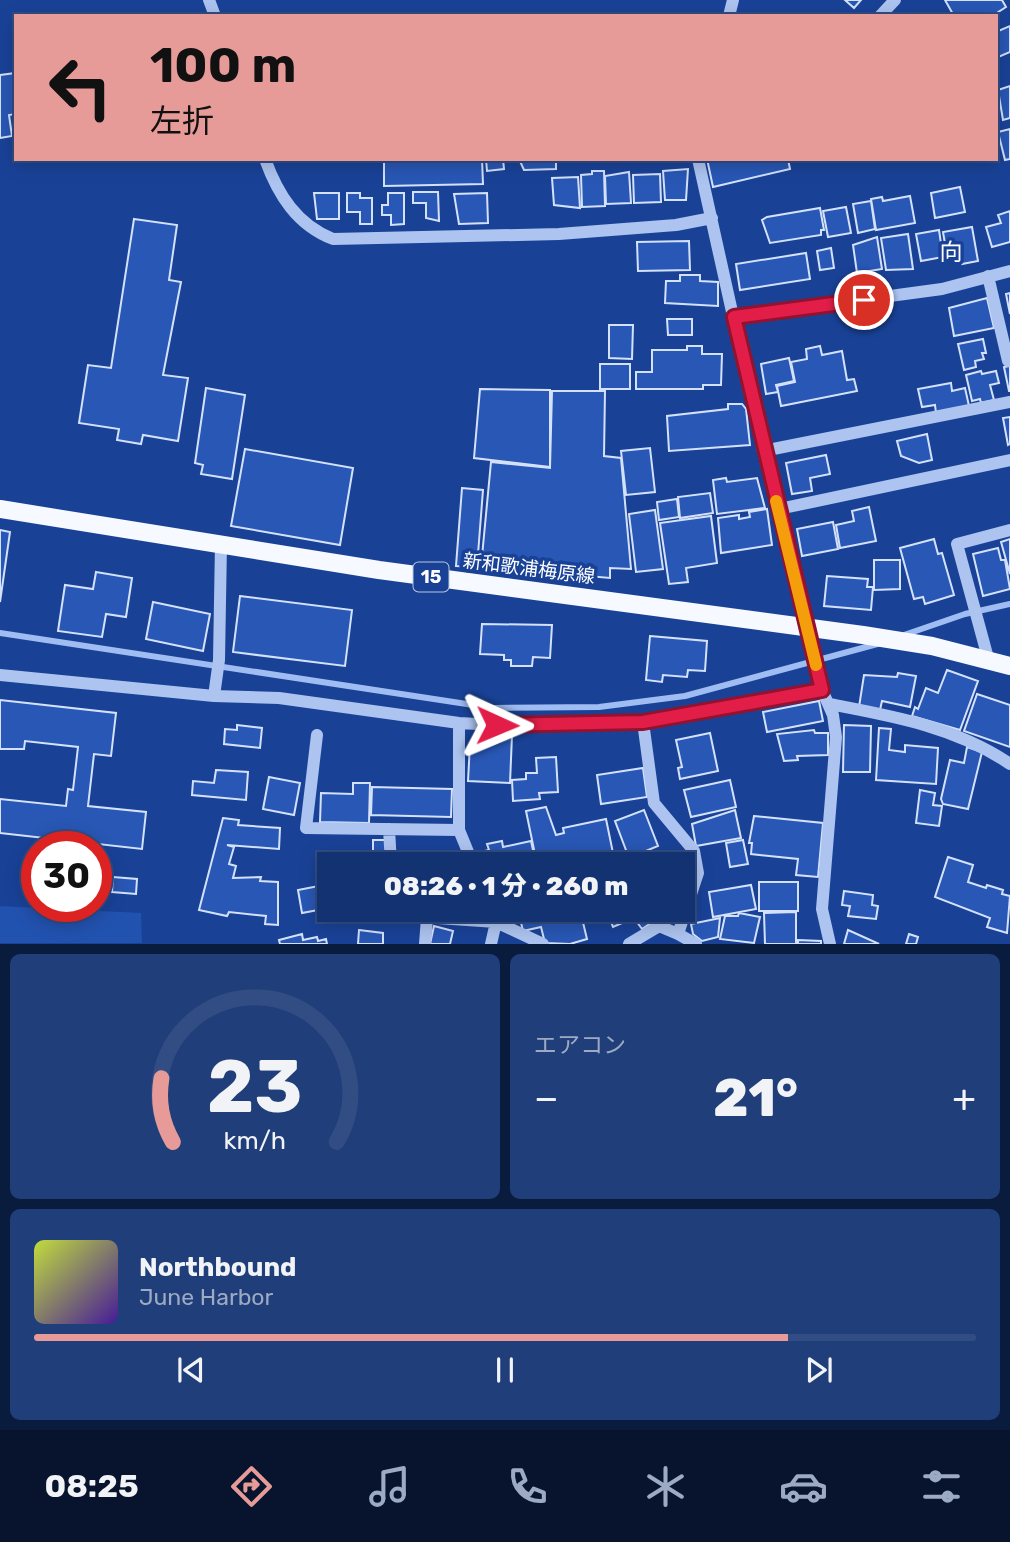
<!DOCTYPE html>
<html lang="ja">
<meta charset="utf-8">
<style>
body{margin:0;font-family:Rubik,"Noto Sans JP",sans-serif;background:#203e79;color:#f1f3f6;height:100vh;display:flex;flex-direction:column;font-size:26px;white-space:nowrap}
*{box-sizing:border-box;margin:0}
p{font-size:23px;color:#9daac3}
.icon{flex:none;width:38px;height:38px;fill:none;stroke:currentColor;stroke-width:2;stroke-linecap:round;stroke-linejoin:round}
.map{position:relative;height:944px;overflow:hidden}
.panel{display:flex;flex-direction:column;gap:10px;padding:10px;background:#0a1c3e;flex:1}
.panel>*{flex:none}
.guide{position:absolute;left:14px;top:14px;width:984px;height:147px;border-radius:0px;box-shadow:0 4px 18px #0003,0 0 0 2px #324d84;background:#e69b98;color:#111;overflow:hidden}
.speed{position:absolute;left:21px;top:831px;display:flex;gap:14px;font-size:35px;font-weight:700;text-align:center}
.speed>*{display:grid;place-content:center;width:91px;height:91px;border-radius:50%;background:#133271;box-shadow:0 4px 18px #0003,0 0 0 2px #324d84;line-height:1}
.speed .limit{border:10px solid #d22;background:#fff;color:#111}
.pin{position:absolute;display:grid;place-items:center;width:60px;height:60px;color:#fff;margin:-30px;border:4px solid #fff;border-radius:50%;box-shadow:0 2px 7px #0007}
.me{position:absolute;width:77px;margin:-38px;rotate:91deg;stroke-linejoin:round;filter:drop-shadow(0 0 5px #0008)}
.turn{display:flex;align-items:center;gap:24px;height:147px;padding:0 21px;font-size:32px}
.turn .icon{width:91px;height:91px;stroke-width:2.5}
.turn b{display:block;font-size:49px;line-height:60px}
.big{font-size:52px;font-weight:800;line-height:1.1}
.panel .tile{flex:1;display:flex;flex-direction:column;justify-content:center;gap:10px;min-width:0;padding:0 24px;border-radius:10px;background:#203e79}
.panel .dial{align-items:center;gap:0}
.dial svg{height:182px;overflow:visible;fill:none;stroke:#324d84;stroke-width:7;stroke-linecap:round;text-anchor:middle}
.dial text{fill:#f1f3f6;stroke:none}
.song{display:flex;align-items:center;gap:21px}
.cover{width:84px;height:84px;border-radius:10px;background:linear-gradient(135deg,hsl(70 70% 55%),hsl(260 70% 35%))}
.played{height:7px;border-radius:4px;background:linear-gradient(90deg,#e69b98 80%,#324d84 80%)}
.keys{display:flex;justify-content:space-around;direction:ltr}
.heat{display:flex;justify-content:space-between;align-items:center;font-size:38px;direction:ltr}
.panel .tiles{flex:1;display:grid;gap:10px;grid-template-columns:1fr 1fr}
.tile:last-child{grid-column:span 2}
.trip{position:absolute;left:317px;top:852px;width:378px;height:70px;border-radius:0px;background:#133271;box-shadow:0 4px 18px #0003,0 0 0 2px #324d84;font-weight:800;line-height:70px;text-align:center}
.tab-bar{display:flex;height:112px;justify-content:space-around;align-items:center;background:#08142d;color:#9daac3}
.tab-bar .icon{width:49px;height:49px}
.tab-bar .selected{color:#e69b98}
.tab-bar b{font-size:32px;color:#f1f3f6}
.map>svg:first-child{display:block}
.green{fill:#2252b0}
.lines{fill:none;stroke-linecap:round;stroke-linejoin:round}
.stream{stroke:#a0bdf3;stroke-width:6}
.building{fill:#2857b5;stroke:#d4e1fb;stroke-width:2}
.minor{stroke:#adc4f0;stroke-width:12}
.major{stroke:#f6f9ff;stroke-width:18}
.route-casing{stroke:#92132f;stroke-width:18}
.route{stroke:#e11d48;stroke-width:12}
.slow{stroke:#f59e0b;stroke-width:12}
.labels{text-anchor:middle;stroke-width:7;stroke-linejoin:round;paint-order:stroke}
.shield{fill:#194297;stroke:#bac6e0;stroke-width:2}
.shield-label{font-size:18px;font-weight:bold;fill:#fff}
.street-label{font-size:19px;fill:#fff;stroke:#194297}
.quarter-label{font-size:23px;fill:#fff;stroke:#194297}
</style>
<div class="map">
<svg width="1010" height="944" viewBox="0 0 1010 944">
<rect width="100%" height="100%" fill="#194297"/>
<path class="green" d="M0 906 141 913 142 943H0Z"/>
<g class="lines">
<path class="stream" d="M0 633 493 708 599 707 685 696 881 643
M904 635 965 614 1010 604"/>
</g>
<path class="building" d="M845 0H861L854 8Z
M945 0H1002L1006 7 992 16H954Z
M1010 26V52L996 58V32Z
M16 65V87L13 88 16 114 9 115 12 136 0 138V75L15 73Z
M1010 86V118L1003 120 998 90Z
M1010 129V159L1005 160 998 132Z
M384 159H482L483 184 384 186Z
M486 159H503L504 169 487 171Z
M519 159H556V169L524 170Z
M707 159H788L790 169 713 187Z
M688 169 686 200H665L663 171Z
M592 171H604L605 206 582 207 581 175 592 174Z
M629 172 631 203 606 204 605 176Z
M660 174 661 202 634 203 633 175Z
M578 177 580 208 554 205 552 178Z
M960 187 965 212 935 218 931 193Z
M413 192H438L439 221 426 218V203H413Z
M314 193H339V219H317Z
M347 193H360V198H372V224H360V212H347Z
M388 193H404V224L391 225V215H382V205H388Z
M487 193 488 223 459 224 454 194Z
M910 196 915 223 876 230 871 199 882 197 883 201Z
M871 201 875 229 858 233 853 204Z
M846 207 851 233 828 237 823 211Z
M820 208 824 230H821V235L770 243 762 220 767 217Z
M1010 211V242L992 247 986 227 1001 223 998 215Z
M134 219 177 225 169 280 181 282 163 375 188 378 178 441 143 435 141 444 117 440 119 429 79 423 88 365 111 368Z
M972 227 978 261 962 264 961 254 947 256 943 232Z
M939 230 943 257 921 261 916 234Z
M908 234 913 269 886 270 881 238Z
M877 237 882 269 857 273 853 245Z
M689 241 690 270 638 271 637 242Z
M831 248 834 268 820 270 817 251Z
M806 253 810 279 740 290 736 264Z
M680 275H700V281L718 282V306L665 303 666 281H680Z
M1010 293V314L1006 294Z
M987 298 994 328 954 336 949 308Z
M667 319H692V335H668Z
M609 325H633L632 359 609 358Z
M983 339 986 353H982L984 359 975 361 976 367 964 370 958 344Z
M687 346H702V354H722L721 385H703V389H636V372H652V350H687Z
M820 346 822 355 842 351 847 380 854 379 857 391 781 406 777 386 795 382 791 362 807 359 806 349Z
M789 358 794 381 776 385 778 392 766 394 761 364Z
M600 364H630V389H600Z
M1010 366V391H1009L1004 367Z
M981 371 982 374 996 371 999 383 990 385 994 400 981 403 980 399 972 401 966 375Z
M951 383 952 391 965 388 969 406 936 413 935 405 922 407 918 389Z
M206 388 245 395 232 479 201 474 203 465 195 463Z
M480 389 550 390V467L474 458Z
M552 391H605L604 456 621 458 631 569 610 568V578L481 567 491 462 550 468Z
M728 404H742L746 409 750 445 669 451 667 416 728 409Z
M1010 417V444L1008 445 1003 418Z
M927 434 932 460 919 463 901 456 897 441Z
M650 448 655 492 626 495 621 451Z
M245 449 353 468 340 545 231 526Z
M826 455 830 474 810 478 812 491 792 494 786 463Z
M726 478 727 482 757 478 765 508 717 514 713 480Z
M462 488 483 490 477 567 456 566Z
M710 493 713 513 680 518 678 497Z
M677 499 679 517 659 520 657 502Z
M869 507 876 541 840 548 836 525 854 521 852 511Z
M767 509 772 545 721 553 718 518 739 515V519L750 517 749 512Z
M655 510 663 569 636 572 629 514Z
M711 516 717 563 686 568 688 582 669 584 660 523Z
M833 522 838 549 802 556 797 529Z
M0 530 10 532 0 602Z
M934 539 938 554 942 553 954 595 925 604 923 597 914 599 900 548Z
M1010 539V574L1001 542Z
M998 548 1001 560H1005L1010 589 983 596 973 554Z
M874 560H900V589L874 590Z
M96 572 132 578 126 617 106 614 102 637 58 631 65 585 93 589Z
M827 576 868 579 867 587H873L871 610 824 606Z
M240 596 352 610 345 666 233 652Z
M153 602 210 614 203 651 146 639Z
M482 624 552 625 550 658 533 657 532 666H511V660H504V655L480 654Z
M650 636 707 641 705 671 688 670 687 677 663 675 662 682 646 680Z
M947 670 978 681 960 730 912 716 915 707 918 709 926 688 938 693Z
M898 673 916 676 910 707 882 701 880 710 859 707 864 675 897 677Z
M977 694 1010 705V747L964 731Z
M0 700 116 713 111 756 94 754 88 806 146 812 142 849 0 833V799L66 806 68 789 73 790 78 747 25 741 24 749H0Z
M819 701 823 721 767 732 763 712Z
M237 725 262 728 260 748 224 744 225 729 237 730Z
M844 725 871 726 870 772H843Z
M879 728 891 729 889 750 905 752V745L938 748 936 784 876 780Z
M814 730 815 733H828V755L797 756 798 760 784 761 777 734Z
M710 733 718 771 680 779 678 768 682 767 676 740Z
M489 734 512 735 510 783 468 781 470 744 488 745Z
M967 747 982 752 968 809 943 804 941 799 950 760 964 763Z
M556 757 558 792 539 793 540 799 513 801 512 780 526 779V773H537L536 758Z
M643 768 647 797 601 804 597 775Z
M216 770 248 772 246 800 192 795 193 781 214 783Z
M269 777 300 783 294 815 263 809Z
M730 780 736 807 691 817 684 790Z
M353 783H370L369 823 320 822 321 793 353 794Z
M372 787 452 789 451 817 371 815Z
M920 790 935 793 933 805 942 806 939 826 916 823Z
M546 807 556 835 564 833 563 828 606 819 613 853 560 864H537L526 811Z
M644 810 658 846 629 858 615 821Z
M735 810 741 838 696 846 692 824Z
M754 816 823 823 818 877 796 875 798 859 751 854 752 843H749Z
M223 818 239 820 238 825 280 828 279 849 227 845 234 847 229 864 236 866 233 878 261 877 260 881 278 882V925L265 924 266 916 229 912 227 916 199 910Z
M373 840H386L387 864H348V851H373Z
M743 840 748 864 730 867 726 843Z
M502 841 503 847 531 841 536 864H482L480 852 489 850 487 844Z
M654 854 656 861 686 855 688 869 682 870V864H638L637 857Z
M948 857 973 865 968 882 986 888 987 885 1003 890 1002 894 1010 896 1007 933 987 927 990 918 935 897Z
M113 877 137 879 136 894 112 892Z
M759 882H798V911H759Z
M329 884V908L302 913 298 890Z
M751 885 756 909 713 917 709 892Z
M844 891 873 895 872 905 878 906 876 919 848 916 850 906 842 905Z
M518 910H580L587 939 570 944 545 943 541 927 523 931Z
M590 910H622L627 921 613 927 609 917 600 920 597 913 592 915Z
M628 910H646L654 921 642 929Z
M796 912V944H765L764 913Z
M739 913 760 917 754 943 720 939 725 916H738Z
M720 918 718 937 702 941 693 934 691 924Z
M434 926 453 931 450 944H430Z
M359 930 383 933V944H358Z
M848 930 879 944H844Z
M302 934 303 940 317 937 318 941 326 939 327 944H280L279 940Z
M909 934 918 937 916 944H906Z
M798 940 821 941V944H798Z"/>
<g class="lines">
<path class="minor" d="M209 0 215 16
M729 16 733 0
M880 16 895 0
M265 159C278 195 297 225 333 239L559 234 676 225 712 218
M698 159 763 451 822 690 833 715 836 737 822 909 830 944
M988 276 1008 361
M734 317 942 289 1010 271
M763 451 1010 402
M779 509 1010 460
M988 658 957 544 1010 530
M0 675 214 696 279 698 459 723 516 726 643 722 822 690
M214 696 219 660 221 543
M829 704C892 716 956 727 1010 764
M643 722 654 803 694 851 698 873 678 934 696 944
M459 723V830L473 864
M317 735 306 828 459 830
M389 829 391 864
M394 910V915L496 922 543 944
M425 944 427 918
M491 944 496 922 491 910
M629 944 659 926 678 934"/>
<path class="major" d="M0 509 379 570 863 635 932 646 1010 666"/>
</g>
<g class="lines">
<defs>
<path id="route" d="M497 725 643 722 822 690 734 317 864 300"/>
</defs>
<use href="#route" class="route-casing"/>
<use href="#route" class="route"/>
<path class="slow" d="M776 501 816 665"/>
</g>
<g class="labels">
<rect class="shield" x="413.5" y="562.5" width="35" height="29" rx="5"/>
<g class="shield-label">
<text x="431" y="583">15</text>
</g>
<g class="street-label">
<text transform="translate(529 568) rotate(7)" y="7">新和歌浦梅原線</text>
</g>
<g class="quarter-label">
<text x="951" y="260">向</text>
</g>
</g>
</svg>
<div class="speed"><div class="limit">30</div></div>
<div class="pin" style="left:864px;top:300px;background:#d93025"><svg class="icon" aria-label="arrive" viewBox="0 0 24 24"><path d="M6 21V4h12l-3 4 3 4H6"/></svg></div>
<svg class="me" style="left:497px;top:725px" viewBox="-20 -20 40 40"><path d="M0-17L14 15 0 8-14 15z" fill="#e11d48" stroke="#fff" stroke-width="4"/></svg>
<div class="trip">08:26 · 1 分 · 260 m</div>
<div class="guide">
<div class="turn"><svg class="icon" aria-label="left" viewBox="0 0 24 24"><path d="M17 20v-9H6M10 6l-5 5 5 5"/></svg><div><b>100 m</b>左折</div></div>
</div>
</div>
<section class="panel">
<div class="tiles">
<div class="tile dial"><svg viewBox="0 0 100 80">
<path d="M14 69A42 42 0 1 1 86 69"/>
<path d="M14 69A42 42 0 0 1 9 41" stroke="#e69b98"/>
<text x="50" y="56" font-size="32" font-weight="700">23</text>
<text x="50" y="72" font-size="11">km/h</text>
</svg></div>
<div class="tile"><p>エアコン</p>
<div class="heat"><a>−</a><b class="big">21°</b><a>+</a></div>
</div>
<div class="tile">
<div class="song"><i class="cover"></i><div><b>Northbound</b><p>June Harbor</p></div></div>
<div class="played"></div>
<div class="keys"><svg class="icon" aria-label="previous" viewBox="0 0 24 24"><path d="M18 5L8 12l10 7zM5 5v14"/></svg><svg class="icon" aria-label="pause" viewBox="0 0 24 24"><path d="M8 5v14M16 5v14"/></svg><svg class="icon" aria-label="next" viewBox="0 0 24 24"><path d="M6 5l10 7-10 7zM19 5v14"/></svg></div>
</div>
</div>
</section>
<nav class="tab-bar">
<b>08:25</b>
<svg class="icon selected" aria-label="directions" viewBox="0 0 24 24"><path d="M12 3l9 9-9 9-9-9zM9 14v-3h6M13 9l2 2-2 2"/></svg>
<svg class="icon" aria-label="music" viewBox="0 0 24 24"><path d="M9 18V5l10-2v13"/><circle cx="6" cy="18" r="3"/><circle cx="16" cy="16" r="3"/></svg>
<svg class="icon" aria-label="phone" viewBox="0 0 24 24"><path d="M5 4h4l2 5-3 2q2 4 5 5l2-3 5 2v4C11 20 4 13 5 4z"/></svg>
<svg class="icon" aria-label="climate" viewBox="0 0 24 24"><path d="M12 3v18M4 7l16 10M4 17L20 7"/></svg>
<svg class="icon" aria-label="car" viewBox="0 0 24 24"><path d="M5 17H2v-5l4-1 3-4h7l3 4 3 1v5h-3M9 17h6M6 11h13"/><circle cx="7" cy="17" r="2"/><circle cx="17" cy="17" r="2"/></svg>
<svg class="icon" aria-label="filters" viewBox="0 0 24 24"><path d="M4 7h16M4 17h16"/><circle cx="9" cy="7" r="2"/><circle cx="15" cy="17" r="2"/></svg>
</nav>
